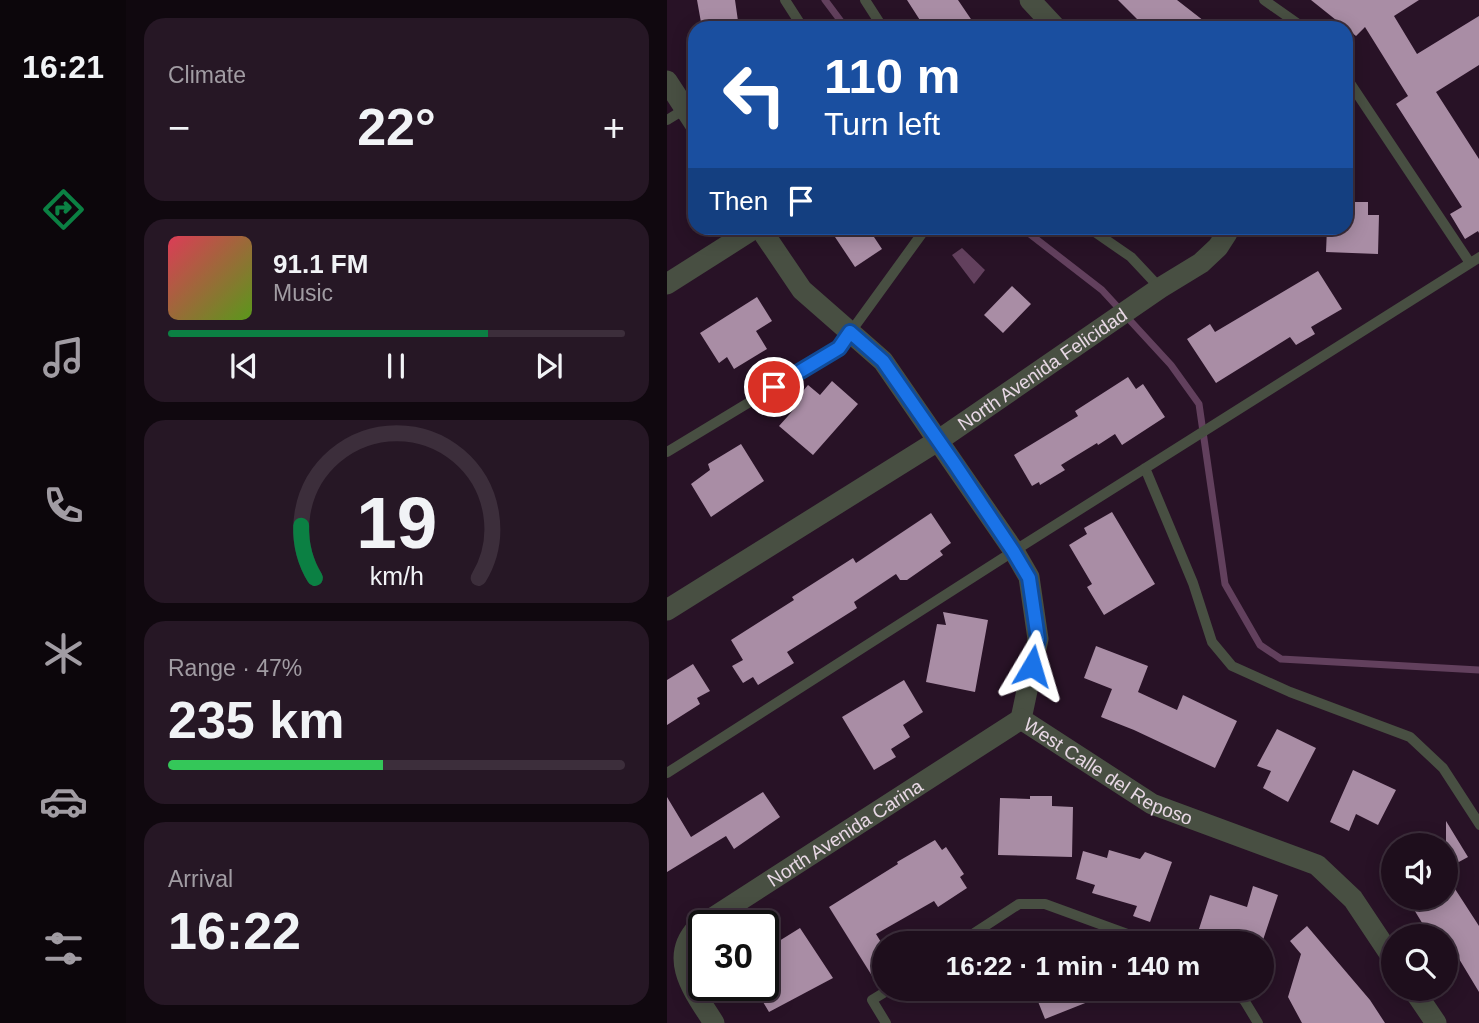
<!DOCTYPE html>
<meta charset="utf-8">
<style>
body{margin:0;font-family:Helvetica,sans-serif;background:#261725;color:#f1f3f6;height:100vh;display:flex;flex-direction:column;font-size:26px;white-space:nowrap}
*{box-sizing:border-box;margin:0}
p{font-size:23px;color:#a19ca3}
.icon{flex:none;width:38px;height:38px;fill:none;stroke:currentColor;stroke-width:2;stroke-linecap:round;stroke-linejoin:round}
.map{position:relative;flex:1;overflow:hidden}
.sheet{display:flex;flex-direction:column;gap:18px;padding:18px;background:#10080f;width:541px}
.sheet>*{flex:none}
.hud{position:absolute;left:21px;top:21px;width:665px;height:214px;border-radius:21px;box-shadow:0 4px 18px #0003,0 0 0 2px #3c2e3b;background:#1a4fa0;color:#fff;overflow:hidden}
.fabs{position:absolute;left:714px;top:833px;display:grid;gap:14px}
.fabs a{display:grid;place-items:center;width:77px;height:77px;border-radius:50%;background:#1e0e1c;box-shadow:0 4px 18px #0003,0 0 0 2px #3c2e3b;font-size:35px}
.speed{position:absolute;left:21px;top:910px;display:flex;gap:14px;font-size:35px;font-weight:700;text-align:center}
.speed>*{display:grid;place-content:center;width:91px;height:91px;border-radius:50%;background:#1e0e1c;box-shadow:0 4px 18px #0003,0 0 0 2px #3c2e3b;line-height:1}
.speed .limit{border:4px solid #111;border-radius:10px;background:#fff;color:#111}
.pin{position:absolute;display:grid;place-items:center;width:60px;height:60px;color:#fff;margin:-30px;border:4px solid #fff;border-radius:50%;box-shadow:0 2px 7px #0007}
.me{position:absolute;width:77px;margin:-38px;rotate:7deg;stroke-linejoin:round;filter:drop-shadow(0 0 5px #0008)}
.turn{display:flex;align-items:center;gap:24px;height:147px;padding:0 21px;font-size:32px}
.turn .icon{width:91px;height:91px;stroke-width:2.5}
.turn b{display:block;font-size:49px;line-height:60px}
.then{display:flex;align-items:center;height:66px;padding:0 21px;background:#0003;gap:14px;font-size:26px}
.big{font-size:52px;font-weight:700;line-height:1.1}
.sheet .tile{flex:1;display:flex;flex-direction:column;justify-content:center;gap:10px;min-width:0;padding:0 24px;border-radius:21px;background:#261725}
.sheet .dial{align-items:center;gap:0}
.dial svg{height:182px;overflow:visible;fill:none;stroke:#3c2e3b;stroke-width:7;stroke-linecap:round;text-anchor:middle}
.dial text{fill:#f1f3f6;stroke:none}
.song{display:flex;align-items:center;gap:21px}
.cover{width:84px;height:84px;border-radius:10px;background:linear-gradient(135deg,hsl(350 70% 55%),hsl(90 70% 35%))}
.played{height:7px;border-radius:4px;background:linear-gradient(90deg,#0b8043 70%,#3c2e3b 70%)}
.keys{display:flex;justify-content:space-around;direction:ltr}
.heat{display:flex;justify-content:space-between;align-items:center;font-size:38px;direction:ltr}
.charge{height:10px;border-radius:5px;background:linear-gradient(90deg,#34c759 47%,#3c2e3b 0)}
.trip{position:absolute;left:205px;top:931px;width:402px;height:70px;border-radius:35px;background:#1e0e1c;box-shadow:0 4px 18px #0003,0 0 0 2px #3c2e3b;font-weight:700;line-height:70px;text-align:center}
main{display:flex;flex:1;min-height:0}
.menu{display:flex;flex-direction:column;width:126px;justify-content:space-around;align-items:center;background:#0c060b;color:#a19ca3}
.menu .icon{width:49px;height:49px}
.menu .on{color:#0b8043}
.menu b{font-size:32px;color:#f1f3f6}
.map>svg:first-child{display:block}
.water{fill:#62405d}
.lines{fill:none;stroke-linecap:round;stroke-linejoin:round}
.stream{stroke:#62405d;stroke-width:7}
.building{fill:#a98da5}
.service{stroke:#484f42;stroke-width:10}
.minor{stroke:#484f42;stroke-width:21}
.route-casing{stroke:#114b97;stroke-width:18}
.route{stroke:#1a73e8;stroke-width:12}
.labels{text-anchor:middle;stroke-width:7;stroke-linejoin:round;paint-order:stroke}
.street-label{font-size:19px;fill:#e8d8e5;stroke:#1e091c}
</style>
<main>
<nav class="menu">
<b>16:21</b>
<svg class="icon on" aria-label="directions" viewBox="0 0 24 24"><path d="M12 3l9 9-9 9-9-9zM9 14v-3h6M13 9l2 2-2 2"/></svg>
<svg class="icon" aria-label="music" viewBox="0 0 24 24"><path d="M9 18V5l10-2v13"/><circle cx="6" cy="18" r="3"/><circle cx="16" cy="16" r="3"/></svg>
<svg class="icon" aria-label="phone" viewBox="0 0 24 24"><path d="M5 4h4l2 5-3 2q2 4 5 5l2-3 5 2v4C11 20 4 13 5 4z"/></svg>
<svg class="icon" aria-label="climate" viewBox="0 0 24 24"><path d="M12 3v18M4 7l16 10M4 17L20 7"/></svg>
<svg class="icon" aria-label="car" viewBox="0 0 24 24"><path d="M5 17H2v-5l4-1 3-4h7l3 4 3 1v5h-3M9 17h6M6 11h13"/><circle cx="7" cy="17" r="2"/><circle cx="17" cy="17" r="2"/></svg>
<svg class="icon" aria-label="filters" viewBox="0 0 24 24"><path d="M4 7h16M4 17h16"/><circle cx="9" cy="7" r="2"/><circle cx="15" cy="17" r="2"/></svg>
</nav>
<section class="sheet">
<div class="tile"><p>Climate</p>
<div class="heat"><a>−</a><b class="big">22°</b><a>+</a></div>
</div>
<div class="tile">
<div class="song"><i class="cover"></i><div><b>91.1 FM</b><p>Music</p></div></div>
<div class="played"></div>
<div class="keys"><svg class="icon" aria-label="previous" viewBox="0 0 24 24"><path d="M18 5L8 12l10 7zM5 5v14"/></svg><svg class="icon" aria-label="pause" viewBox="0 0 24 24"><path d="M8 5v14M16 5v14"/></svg><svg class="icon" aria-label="next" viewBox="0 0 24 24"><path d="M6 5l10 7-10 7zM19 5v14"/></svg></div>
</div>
<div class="tile dial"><svg viewBox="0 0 100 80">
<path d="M14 69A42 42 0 1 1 86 69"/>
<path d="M14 69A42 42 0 0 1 8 46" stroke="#0b8043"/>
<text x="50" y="56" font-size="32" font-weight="700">19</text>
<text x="50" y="72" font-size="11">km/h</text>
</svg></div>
<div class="tile"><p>Range · 47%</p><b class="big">235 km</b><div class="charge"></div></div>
<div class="tile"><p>Arrival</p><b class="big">16:22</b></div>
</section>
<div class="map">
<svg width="813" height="1023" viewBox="0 0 813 1023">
<rect width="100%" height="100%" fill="#281226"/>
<path class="water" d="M295 248 318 270 307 284 285 255Z"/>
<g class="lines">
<path class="stream" d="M158 0 179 28
M355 228 435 290 504 365 532 404 558 584 593 645 614 659 813 670"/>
</g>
<path class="building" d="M30 0H68L72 28H35Z
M240 0H291L310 28H258Z
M451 0H510L546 28H479Z
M644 0H752L727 16 750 54 812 16V65L769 92 812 159V233L811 231 798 239 783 214 795 207 729 104 741 96 698 27 689 36Z
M681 202H701V215H712L711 254 659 252 660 228H679V211H681Z
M162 228H201L215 249 188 267Z
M651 271 675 309 644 327 648 334 629 345 623 337 549 383 520 339 543 324 548 332Z
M345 286 364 304 336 333 317 315Z
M90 297 105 321 89 331 100 349 67 369 60 357 52 363 33 333Z
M461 377 469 389 476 384 498 417 455 445 448 434 431 445 430 443 394 465 398 470 373 485 372 482 365 486 347 455 411 416 408 411Z
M165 381 191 404 146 455 112 426 129 407 125 404 141 385 153 395Z
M74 444 97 481 44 517 24 484 43 470 41 464Z
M445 512 488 584 437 615 420 587 425 584 402 545 420 534 417 528Z
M264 513 284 543 273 551 276 555 240 580H233L229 574 187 602 190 608 120 652 127 663 91 685 86 677 76 683 65 666 76 660 64 640 127 600 125 597 186 558 189 563Z
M276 612 321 620 308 692 259 682 270 624 279 625Z
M429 646 481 666 471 692 510 710 516 695 570 721 548 768 467 730 434 717 445 689 417 678Z
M26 664 43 691 30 698 33 704 0 725V680Z
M237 680 256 712 236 725 243 737 224 749 229 757 207 770 175 717Z
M610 729 649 748 621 802 596 788 604 771 590 766Z
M686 770 729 790 711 825 689 814 682 831 663 822Z
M96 792 113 817 67 849 59 836 0 872V797L24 837Z
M363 796H385V806L406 807 405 857 331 855 333 798 363 799Z
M779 821 801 857 779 869Z
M268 840 275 850 279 847 297 874 293 877 300 888 271 907 267 901 209 934 217 947V983L212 987 162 907 231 864 230 862Z
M442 850 473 859 478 852 505 862 483 922 466 916 470 906 425 893 428 885 409 879 416 851 440 858Z
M779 875 812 926V992L774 929 763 936 740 898H779Z
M586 886 611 895 595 943H564L531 932 543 895 580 907Z
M640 926 703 1000 718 1023H635L621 997 634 954 623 941Z
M133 928 166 978 102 1012 86 985H96V951Z
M366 989H451V990L378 1019Z"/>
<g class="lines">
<path class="service" d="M118 0 136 28
M198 0 216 28
M597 0 637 28
M679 77 803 263
M0 120 18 109
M422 228 464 257 493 288
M0 452 172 348 259 228
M478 468 526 583 545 642 565 666 623 692 743 737 776 768 813 825
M0 773 347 551 813 257
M292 943 352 904H378L485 943
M559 989 577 1000 591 1023
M219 1023 205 1000 223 989"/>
<g class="minor">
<path d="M363 0 389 28"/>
<path d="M0 81 28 124"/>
<path id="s1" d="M93 228 135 290 216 361 347 551 362 577 371 639 354 719 485 804 650 865 686 899 726 959"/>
<path d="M0 284 88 228"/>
<path id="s2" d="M0 610 272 440 493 288 534 263 551 247 560 233V228"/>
<path d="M746 989 769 1023"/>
<path id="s3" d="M47 1023C29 994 0 960 30 928L354 719"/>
</g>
</g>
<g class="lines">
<defs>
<path id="route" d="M107 387 172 348 183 332 216 361 287 463 346 551 362 578 371 639 365 666"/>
</defs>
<use href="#route" class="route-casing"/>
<use href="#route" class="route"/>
</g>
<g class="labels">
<g class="street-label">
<text dy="7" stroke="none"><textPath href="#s2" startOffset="446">North Avenida Felicidad</textPath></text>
<text dy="7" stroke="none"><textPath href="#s1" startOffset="690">West Calle del Reposo</textPath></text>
<text dy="7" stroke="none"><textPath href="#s3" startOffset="282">North Avenida Carina</textPath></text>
</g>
</g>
</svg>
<div class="fabs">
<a><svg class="icon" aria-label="sound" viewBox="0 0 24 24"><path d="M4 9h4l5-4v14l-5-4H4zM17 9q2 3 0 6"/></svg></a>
<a><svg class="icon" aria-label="search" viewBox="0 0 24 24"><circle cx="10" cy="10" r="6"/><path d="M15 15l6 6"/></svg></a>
</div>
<div class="speed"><div class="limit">30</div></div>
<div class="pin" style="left:107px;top:387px;background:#d93025"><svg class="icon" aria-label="arrive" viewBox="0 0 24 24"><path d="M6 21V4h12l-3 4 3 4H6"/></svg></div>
<svg class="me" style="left:365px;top:666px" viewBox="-20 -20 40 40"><path d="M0-17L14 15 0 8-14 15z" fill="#1a73e8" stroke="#fff" stroke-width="4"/></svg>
<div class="trip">16:22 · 1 min · 140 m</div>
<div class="hud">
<div class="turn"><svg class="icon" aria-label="left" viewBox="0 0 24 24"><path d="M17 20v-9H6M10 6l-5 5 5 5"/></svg><div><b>110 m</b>Turn left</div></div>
<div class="then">Then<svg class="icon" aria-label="arrive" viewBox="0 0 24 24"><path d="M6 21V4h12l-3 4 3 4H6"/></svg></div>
</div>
</div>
</main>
